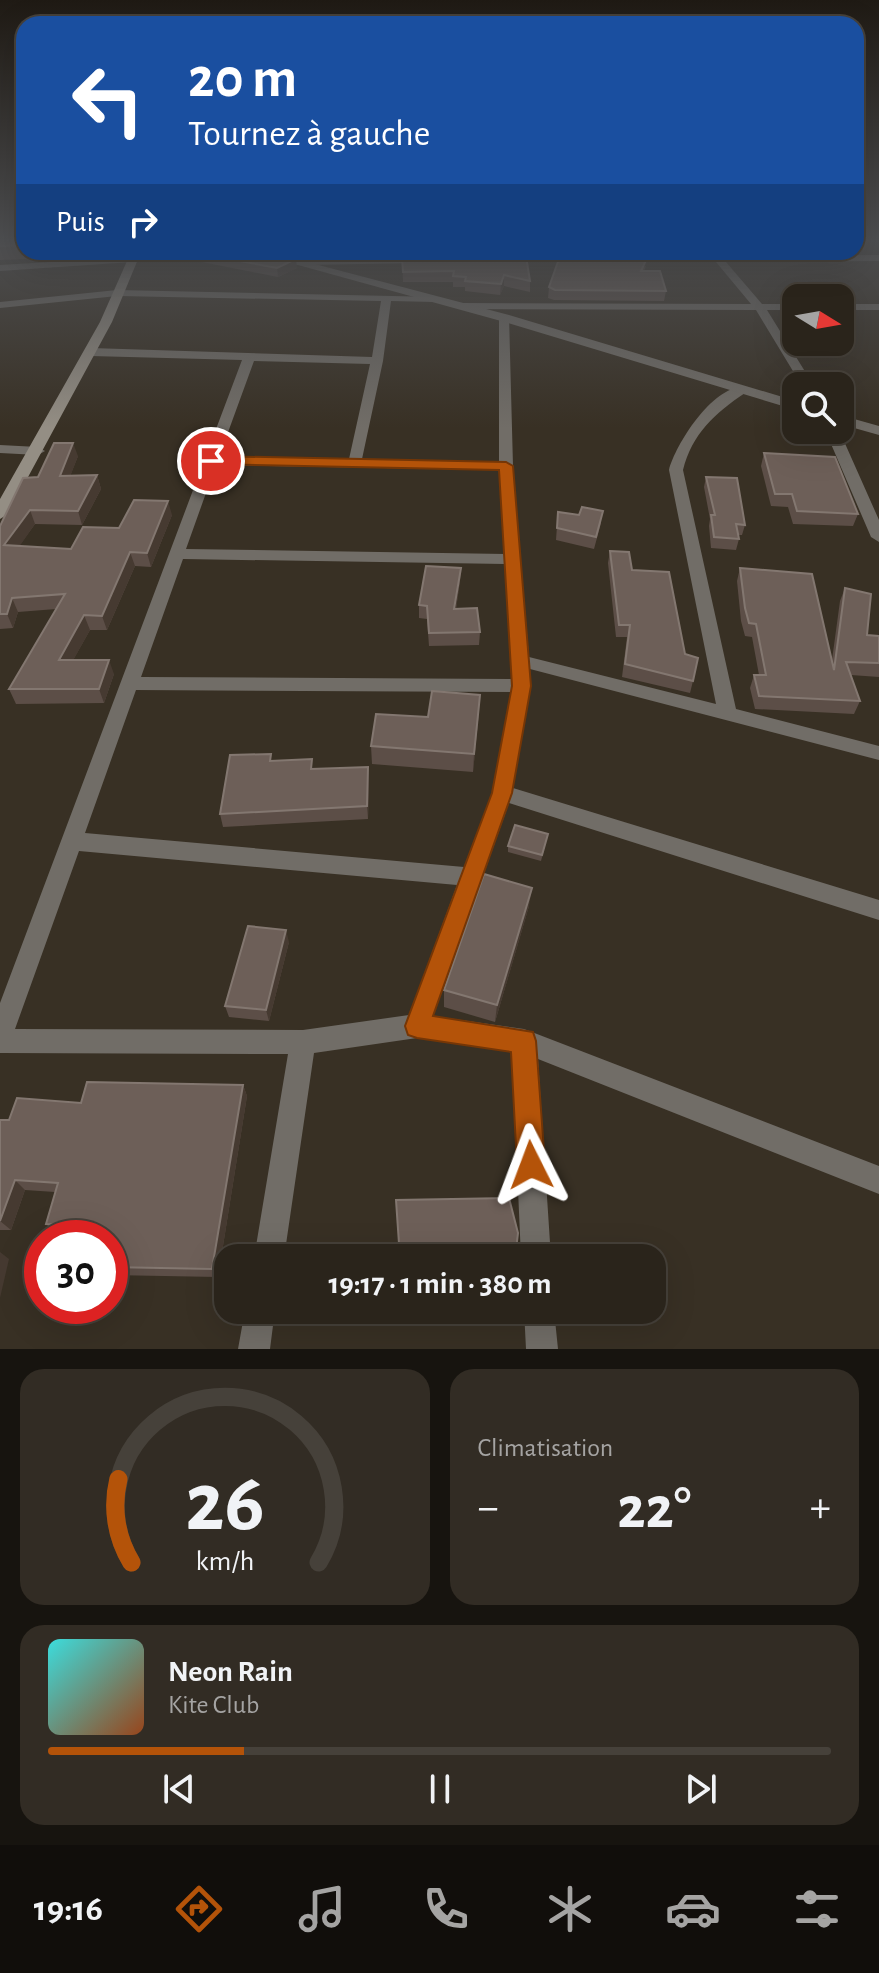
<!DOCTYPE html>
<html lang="fr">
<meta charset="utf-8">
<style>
body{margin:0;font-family:"Alegreya Sans",sans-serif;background:#322c24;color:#f1f3f6;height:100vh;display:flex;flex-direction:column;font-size:30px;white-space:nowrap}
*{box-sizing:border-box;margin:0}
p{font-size:26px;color:#a5a4a3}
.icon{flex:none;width:44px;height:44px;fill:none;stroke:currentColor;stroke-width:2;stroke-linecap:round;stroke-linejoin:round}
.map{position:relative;height:1349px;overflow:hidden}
.panel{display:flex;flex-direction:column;gap:20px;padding:20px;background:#17140f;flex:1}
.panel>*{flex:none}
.banner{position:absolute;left:16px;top:16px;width:848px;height:244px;border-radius:24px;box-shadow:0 8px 32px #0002,0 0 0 2px #46413a;background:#1a4fa0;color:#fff;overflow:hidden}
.needle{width:52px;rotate:101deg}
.buttons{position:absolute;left:782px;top:284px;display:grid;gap:16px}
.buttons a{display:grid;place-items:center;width:72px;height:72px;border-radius:16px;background:#2a241b;box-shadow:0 8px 32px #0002,0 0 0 2px #46413a;font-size:40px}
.speed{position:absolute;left:24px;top:1220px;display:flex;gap:16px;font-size:40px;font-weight:700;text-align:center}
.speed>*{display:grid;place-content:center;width:104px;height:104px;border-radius:50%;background:#2a241b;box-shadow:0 8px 32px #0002,0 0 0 2px #46413a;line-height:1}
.speed .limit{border:12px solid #d22;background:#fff;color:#111}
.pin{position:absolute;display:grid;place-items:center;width:68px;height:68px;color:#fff;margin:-34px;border:4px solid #fff;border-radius:50%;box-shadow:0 2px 8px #0007}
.me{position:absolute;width:88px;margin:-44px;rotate:357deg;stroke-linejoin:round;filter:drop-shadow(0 0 6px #0008)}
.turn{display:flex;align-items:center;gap:28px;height:168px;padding:0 40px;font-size:36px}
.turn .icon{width:104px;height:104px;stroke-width:2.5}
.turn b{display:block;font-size:56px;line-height:68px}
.then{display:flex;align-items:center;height:76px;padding:0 40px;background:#0003;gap:16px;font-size:30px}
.big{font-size:60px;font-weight:700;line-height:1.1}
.panel .card{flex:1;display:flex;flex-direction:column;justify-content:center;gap:12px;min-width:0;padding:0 28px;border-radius:24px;background:#322c24}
.panel .dial{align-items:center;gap:0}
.dial svg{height:208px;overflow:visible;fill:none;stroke:#46413a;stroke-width:7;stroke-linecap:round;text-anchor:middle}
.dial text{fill:#f1f3f6;stroke:none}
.song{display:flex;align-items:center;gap:24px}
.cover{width:96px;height:96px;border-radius:12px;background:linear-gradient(135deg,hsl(180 70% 55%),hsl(20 70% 35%))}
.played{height:8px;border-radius:4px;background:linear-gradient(90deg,#b45309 25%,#46413a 25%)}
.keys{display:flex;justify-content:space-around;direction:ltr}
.heat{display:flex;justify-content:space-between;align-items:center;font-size:44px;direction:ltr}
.panel .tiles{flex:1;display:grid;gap:20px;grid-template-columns:1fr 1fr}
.card:last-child{grid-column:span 2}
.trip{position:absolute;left:214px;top:1244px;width:452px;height:80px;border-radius:24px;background:#2a241b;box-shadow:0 8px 32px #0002,0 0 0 2px #46413a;font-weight:700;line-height:80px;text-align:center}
.tab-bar{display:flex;height:128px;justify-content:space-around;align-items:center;background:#110e0b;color:#a5a4a3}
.tab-bar .icon{width:56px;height:56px}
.tab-bar .selected{color:#b45309}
.tab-bar b{font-size:36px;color:#f1f3f6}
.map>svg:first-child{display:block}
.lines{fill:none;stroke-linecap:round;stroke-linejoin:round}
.minor{fill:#716d67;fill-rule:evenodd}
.tertiary{fill:#716d67;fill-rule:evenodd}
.secondary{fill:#948e84;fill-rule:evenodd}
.wall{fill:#5c4e47}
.shaded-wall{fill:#463a31}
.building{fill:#6d5f58;stroke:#837770;stroke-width:2}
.route{fill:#b45309;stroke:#753606;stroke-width:2}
</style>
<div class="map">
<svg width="879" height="1349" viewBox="0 0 879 1349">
<rect width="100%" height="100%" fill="#383024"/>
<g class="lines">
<path class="minor" d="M708 252H718L721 256 879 255V261L726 262 762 304H796V310H767L814 386H802L756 310 461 309 456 306 461 303 751 304 716 262H626L621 259 626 256H711Z
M136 257V261L132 262 0 271V265Z
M502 257 580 256 585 259 580 262H498V258Z
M424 258 429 261 428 263 297 265 292 262 297 259Z
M117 290 439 297V301L435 302 391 301 383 361 362 459 499 462V318L509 316 513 466 529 657 716 704 669 470C676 443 714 384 745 387V393C715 413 692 434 683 470L736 709 879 746V760L530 669 531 686 513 788 879 900V920L509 803 433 1016 524 1029 879 1166V1194L538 1059 551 1258H521L512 1052 417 1038 314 1053 284 1258H254L288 1054 0 1053V1003L242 360 91 356 85 352 91 348 372 357 381 301 117 296 0 308V302ZM254 361 370 364 349 459 219 457ZM216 465 499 470 505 554 186 549ZM183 559 505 564 512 679 141 677ZM136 690 512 692 492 793 464 867 85 833ZM79 851 457 885 409 1015 303 1030 15 1029Z
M840 304H879V310H840Z
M825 430H839L879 520V542L871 537Z
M0 445 38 447 45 451 38 455 0 453Z
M245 1310H275L270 1349H238Z
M524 1310H554L558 1349H526Z"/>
<path class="tertiary" d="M251 252H269L509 315 796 401V410L501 321Z
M840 415 879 426V435L840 424Z"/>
<path class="secondary" d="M131 252H141L112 322 8 514 0 519V499L100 322Z"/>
</g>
<path class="wall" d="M0 239H24V252H120V255L0 260Z
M159 252H270L297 268 278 277 197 261 161 260Z
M270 252H383L297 256Z
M402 252H523V254L402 255Z
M563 252H652V253L563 254Z
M526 256 530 281V292L504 286 500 295 465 291V287H453V282H403L402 257Z
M646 266 644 271 666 291 664 301 554 300 548 298 549 287Z
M764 453 858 514 853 526 793 524 788 507 771 506 761 466Z
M78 456 70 476 97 475 101 489 82 525 35 524 19 546 71 549 119 528 172 515 151 567 135 566 107 630H90L73 660 114 674 104 703 16 704 9 689 56 609 18 612 13 628 0 629V526L38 477Z
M706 477 745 525 742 535H738L739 539 736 550 711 548 709 526 710 519 704 487Z
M558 512 601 523 594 549 556 540Z
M610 551 632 570 685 654 693 681 690 693 622 677 627 637H616L608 563Z
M461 568 460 581 456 609 480 632 479 645 429 646 427 619 419 618V605Z
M740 568 832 660 840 601 845 588 867 635 879 636V677L851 675 860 701 854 714 755 709 750 688 754 675H759L752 637 745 636 741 621 737 581Z
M479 712 473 772 372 764 371 746 428 717Z
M272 761 369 780 368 819 223 827 220 814Z
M548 834 541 861 508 852V846Z
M529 906 495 1022 444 1007V990Z
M289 942 269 1021 229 1017 225 1006Z
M243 1085 247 1096 218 1277 110 1275V1238L56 1233 46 1224 55 1192 25 1190 11 1230H0V1120H9L81 1103Z"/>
<path class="shaded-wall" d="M296 259 297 268 278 277 277 268Z
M504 275V286L500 295 501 284Z
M73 443 78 456 65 490 60 476Z
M97 475 101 489 82 525 78 511Z
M168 501 172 515 151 567 147 553Z
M30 510 35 524 10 560 4 545Z
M130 552 135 566 107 630 102 616Z
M461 568 460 581 454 622V609Z
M12 598 18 612 13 628 7 614Z
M84 615 90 630 65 675 59 660Z
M109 660 114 674 104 703 99 689Z
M480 695 479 712 473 772 474 754Z
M368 767 369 780 368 819 367 806Z
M532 888 529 906 495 1022 497 1005Z
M286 930 289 942 269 1021 266 1010Z
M243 1085 247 1096 218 1277 212 1269Z
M15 1180 25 1190 11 1230 0 1221Z
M0 1252 9 1259 0 1298Z"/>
<path class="building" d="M0 239H24V245L0 246Z
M191 252H270L296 259 277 268Z
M526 256 530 281 504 275 501 284 465 281 466 277 453 276 454 271 403 272 402 257Z
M560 256H648L641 271H660L666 291 555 290 549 287Z
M54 443H73L60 476 97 475 78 511 30 510 4 545 71 549 83 527 119 528 134 500 168 501 147 553 130 552 102 616 84 615 59 660H109L99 689H9L65 594 12 598 7 614H0V526L23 478 38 477Z
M764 453 835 457 858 514 797 511 792 494H775Z
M706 477 737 478 745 525 736 524 739 539 714 537 711 515H715Z
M582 507 603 511 596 537 557 528 558 512 579 515Z
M610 551 629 552 632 570 669 572 685 654 698 658 693 681 625 664 630 625H619Z
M426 566 461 568 454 609 477 608 480 632 429 633 427 606 419 605Z
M740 568 812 574 834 670 845 588 871 594 867 635 879 636V663L846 662 860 701 759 696 754 675H766L756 624 749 623 745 608Z
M432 691 480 695 474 754 371 746 376 714 428 717Z
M271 754 270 761 312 759 311 769 368 767 367 806 220 814 230 755Z
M515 825 548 834 542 855 508 846Z
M484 874 532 888 497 1005 444 990Z
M248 926 286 930 266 1010 225 1006Z
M87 1082 243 1085 212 1269 110 1267V1238H83V1226L46 1224 58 1183 15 1180 0 1221V1120H9L17 1098 81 1103Z
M509 1198 518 1233 515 1258H400L396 1200Z
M40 1247H42V1266H34Z"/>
<linearGradient id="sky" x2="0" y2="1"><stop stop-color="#1f1a14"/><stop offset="0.56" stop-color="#4d4e50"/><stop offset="1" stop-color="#4d4e50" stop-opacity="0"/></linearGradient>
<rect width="879" height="428" fill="url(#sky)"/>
<path class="route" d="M211 456 506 462 513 466 531 686 512 793 433 1016 533 1032 536 1041 545 1165 541 1175 531 1179 521 1175 517 1165 511 1052 417 1038 408 1035 405 1026 492 793 512 686 499 470 206 464 204 461Z"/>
</svg>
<div class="buttons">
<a><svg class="needle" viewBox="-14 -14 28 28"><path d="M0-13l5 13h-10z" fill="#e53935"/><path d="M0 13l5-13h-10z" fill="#a5a4a3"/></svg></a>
<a><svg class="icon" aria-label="search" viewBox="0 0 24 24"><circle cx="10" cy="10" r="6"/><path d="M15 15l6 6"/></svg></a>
</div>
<div class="speed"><div class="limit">30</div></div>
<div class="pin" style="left:211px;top:461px;background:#d93025"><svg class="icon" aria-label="arrive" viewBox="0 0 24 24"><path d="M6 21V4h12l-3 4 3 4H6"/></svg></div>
<svg class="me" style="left:531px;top:1165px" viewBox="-20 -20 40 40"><path d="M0-17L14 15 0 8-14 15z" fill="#b45309" stroke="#fff" stroke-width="4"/></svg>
<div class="trip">19:17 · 1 min · 380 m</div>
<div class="banner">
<div class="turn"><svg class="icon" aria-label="left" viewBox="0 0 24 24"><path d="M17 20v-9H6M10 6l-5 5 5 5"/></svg><div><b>20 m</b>Tournez à gauche</div></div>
<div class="then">Puis<svg class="icon" aria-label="right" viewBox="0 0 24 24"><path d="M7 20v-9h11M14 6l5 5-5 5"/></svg></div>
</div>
</div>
<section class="panel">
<div class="tiles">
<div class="card dial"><svg viewBox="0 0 100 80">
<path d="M14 69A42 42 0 1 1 86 69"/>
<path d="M14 69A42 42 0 0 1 9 37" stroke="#b45309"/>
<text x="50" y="56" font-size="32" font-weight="700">26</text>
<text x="50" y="72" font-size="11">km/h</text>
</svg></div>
<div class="card"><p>Climatisation</p>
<div class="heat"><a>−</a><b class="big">22°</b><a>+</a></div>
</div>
<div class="card">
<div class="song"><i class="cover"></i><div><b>Neon Rain</b><p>Kite Club</p></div></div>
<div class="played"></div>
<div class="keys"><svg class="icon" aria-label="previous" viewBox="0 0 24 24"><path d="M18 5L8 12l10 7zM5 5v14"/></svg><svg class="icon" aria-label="pause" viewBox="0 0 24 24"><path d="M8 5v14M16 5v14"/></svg><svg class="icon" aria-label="next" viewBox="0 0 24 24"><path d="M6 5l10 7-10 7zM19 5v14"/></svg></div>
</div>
</div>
</section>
<nav class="tab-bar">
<b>19:16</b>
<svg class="icon selected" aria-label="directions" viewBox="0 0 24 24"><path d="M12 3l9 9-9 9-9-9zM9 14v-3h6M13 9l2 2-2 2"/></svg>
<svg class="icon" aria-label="music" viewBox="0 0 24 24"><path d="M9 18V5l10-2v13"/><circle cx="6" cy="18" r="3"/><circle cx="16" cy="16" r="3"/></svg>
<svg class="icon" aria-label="phone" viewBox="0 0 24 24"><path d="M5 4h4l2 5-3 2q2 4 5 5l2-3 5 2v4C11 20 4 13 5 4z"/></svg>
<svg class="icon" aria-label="climate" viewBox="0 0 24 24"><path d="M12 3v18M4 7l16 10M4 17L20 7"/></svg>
<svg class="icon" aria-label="car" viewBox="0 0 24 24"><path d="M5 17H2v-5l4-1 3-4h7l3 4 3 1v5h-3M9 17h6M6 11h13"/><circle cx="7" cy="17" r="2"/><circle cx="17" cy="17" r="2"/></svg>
<svg class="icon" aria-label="filters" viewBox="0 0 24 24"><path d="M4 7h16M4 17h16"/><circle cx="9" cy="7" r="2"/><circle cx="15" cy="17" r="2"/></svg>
</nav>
